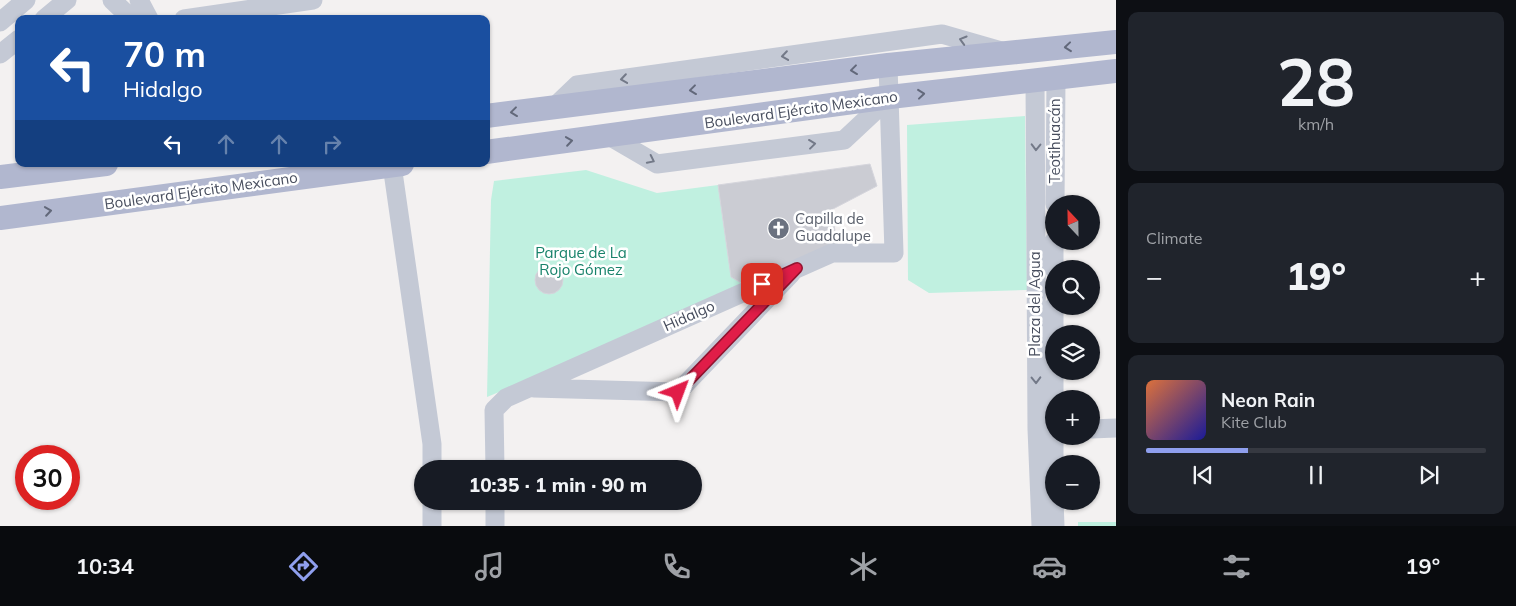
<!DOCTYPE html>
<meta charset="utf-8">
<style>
body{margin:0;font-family:Mulish,sans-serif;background:#20242c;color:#f1f3f6;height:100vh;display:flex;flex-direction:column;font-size:19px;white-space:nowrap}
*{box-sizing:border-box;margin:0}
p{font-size:16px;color:#9ea1a6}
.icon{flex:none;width:28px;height:28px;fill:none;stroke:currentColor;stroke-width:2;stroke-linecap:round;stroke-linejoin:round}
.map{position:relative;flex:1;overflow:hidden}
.panel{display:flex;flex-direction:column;gap:12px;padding:12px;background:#0d0f14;width:400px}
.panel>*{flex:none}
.guide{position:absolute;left:15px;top:15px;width:475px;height:152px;border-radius:10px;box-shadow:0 1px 4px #0004;background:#1a4fa0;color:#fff;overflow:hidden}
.needle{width:32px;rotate:338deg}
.buttons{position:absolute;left:1045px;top:195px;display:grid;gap:10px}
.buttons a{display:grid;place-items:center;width:55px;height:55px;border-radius:50%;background:#171b24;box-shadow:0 1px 4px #0004;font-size:25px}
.speed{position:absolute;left:15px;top:445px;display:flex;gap:10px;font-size:25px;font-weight:700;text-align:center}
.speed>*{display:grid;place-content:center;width:65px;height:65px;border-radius:50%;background:#171b24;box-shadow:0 1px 4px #0004;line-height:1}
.speed .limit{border:8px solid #d22;background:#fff;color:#111}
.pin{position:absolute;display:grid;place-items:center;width:42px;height:42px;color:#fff;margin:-21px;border-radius:10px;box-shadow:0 2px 8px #0006}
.me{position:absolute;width:55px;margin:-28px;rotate:44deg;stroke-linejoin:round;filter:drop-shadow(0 0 4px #0008)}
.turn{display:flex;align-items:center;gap:18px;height:105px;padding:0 25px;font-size:22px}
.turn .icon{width:65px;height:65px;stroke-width:2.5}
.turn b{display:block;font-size:35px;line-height:42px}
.lanes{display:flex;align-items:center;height:48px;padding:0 25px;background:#0003;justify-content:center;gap:25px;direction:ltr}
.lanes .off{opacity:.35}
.big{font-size:38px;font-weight:800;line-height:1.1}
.panel .widget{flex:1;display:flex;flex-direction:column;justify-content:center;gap:8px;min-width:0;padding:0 18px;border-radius:10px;background:#20242c}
.panel .dial{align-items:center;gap:0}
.dial b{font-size:65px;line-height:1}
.song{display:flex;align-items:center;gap:15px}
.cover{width:60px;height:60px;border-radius:8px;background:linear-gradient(135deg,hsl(20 70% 55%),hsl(240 70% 35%))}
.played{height:5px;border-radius:2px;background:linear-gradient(90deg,#8f9fee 30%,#363941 30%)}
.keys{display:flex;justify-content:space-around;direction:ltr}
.heat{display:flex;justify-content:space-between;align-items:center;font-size:28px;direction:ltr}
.trip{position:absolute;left:414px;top:460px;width:288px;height:50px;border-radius:25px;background:#171b24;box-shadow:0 1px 4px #0004;font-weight:800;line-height:50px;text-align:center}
.tabs{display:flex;height:80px;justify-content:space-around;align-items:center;background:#090b0e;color:#9ea1a6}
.tabs .icon{width:35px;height:35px}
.tabs .selected{color:#8f9fee}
.tabs b{font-size:22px;color:#f1f3f6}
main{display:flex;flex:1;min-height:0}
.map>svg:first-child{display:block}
.green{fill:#c0f0e0}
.building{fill:#cbccd3;stroke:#d5d5dc}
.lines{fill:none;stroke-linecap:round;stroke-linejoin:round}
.minor{stroke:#c4c9d5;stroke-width:19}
.major{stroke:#b1b7cf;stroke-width:24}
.oneway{stroke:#737988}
.oneway2{stroke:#62687a}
.route-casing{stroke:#92132f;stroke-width:12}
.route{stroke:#e11d48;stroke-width:9}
.labels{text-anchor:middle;stroke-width:5;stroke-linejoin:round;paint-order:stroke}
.street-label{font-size:15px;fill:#484e5e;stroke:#fff}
.worship-label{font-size:15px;fill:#5b616d;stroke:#fff;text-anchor:start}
.park-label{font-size:15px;fill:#17826a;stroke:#fff}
</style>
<main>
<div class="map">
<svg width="1116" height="526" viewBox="0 0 1116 526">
<rect width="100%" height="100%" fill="#f3f1f1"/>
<path class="green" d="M1025 116 1027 290 929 293 908 280 907 125Z
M586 170 657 193 718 185 731 277 750 288 487 397 491 200 494 181Z
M1078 522H1116V526H1078Z"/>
<path class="building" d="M870 164 877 186 831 210 838 246 750 288 731 277 718 185Z
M535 280a14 14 0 1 1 28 0a14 14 0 1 1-28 0Z"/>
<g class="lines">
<path class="minor" d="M112 0 132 19
M139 0 149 19
M44 19 67 0
M184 19 313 0
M0 22 26 0
M0 54 19 39
M1035 81 1037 429 1041 526
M554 107 577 85 942 34 1001 51
M609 136 657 164 844 140 890 97
M392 165 432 444V469
M1055 204 1056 79
M1054 269V241
M534 388 678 392 791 274
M1091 429 1116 428
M495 469 494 410 506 398 832 253H894L888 65
M1054 480V306
M432 501V526
M495 501V526
M1054 501 1055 526"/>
<path class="major" d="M486 116 888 65 1116 42
M486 152 890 97 1116 71
M0 177 106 164
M0 218 402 164"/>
</g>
<defs><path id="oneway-chevron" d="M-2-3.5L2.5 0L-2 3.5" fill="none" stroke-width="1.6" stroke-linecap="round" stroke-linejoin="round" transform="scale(1.25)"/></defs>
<g class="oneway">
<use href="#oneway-chevron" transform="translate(963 40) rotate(-164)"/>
<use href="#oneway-chevron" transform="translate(785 56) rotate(172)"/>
<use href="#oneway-chevron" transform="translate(624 79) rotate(172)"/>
<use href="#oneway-chevron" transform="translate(812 144) rotate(-7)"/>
<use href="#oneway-chevron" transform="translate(1036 147) rotate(91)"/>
<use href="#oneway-chevron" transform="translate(651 160) rotate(26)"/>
<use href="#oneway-chevron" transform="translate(1036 380) rotate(89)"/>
</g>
<g class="oneway2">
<use href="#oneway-chevron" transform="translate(1068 47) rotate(174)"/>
<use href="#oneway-chevron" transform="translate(854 70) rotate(173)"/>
<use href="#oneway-chevron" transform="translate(693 90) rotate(173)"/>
<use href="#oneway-chevron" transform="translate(921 94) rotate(-6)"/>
<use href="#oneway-chevron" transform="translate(514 112) rotate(173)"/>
<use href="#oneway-chevron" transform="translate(569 141) rotate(-8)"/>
<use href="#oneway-chevron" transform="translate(48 211) rotate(-8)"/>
</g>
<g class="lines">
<defs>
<path id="route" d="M678 392 797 268 762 284"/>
</defs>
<use href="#route" class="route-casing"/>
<use href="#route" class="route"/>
</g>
<defs>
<symbol id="church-disc" viewBox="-11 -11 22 22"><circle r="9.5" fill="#6b7280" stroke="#fff"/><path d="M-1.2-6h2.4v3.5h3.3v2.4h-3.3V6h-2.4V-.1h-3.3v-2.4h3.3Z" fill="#fff"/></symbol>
</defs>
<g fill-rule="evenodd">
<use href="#church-disc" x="766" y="216" width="25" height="25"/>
</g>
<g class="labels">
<g class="street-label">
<text transform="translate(801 110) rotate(-8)" y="5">Boulevard Ejército Mexicano</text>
<text transform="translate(1055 141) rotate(-90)" y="5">Teotihuacán</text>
<text transform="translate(201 191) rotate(-8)" y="5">Boulevard Ejército Mexicano</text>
<text transform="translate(1035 304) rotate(-90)" y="5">Plaza del Agua</text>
<text transform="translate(689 316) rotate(-24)" y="5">Hidalgo</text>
</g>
<g class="worship-label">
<text x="795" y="224">Capilla de<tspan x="795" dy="17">Guadalupe</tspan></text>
</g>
<g class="park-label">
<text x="581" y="258">Parque de La<tspan x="581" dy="17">Rojo Gómez</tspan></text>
</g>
</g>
</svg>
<div class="buttons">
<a><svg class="needle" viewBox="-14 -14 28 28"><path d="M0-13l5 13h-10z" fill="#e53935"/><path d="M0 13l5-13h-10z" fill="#9ea1a6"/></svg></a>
<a><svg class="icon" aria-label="search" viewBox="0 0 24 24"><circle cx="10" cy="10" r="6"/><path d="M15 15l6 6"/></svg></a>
<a><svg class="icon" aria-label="layers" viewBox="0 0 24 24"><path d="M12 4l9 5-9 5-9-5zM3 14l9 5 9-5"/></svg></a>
<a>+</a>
<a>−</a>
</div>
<div class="speed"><div class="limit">30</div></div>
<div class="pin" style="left:762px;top:284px;background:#d93025"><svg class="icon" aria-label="arrive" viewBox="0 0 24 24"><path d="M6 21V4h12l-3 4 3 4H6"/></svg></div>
<svg class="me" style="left:678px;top:392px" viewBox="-20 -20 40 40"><path d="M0-17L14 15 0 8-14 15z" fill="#e11d48" stroke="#fff" stroke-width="4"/></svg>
<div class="trip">10:35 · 1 min · 90 m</div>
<div class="guide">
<div class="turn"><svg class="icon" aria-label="left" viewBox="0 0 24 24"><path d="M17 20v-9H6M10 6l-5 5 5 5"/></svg><div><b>70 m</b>Hidalgo</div></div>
<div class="lanes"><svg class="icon" aria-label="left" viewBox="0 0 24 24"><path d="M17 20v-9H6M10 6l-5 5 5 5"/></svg><svg class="icon off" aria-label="ahead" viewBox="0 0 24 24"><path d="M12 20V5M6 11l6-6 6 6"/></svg><svg class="icon off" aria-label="ahead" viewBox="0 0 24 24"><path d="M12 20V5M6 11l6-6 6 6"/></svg><svg class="icon off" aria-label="right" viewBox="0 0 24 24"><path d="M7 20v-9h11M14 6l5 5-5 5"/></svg></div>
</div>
</div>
<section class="panel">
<div class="widget dial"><b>28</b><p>km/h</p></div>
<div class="widget"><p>Climate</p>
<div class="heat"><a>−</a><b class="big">19°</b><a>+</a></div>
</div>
<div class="widget">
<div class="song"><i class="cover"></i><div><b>Neon Rain</b><p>Kite Club</p></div></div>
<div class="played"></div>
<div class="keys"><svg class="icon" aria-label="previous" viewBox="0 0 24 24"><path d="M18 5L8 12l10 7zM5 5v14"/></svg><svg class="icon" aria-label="pause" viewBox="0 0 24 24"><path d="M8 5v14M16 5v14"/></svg><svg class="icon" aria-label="next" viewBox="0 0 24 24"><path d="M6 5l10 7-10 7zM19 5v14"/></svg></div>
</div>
</section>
</main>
<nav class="tabs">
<b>10:34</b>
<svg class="icon selected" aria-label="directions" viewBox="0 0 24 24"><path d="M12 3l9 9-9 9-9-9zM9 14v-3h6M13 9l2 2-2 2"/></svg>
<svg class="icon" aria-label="music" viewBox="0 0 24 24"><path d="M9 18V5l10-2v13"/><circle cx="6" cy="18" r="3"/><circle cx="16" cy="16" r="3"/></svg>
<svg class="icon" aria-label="phone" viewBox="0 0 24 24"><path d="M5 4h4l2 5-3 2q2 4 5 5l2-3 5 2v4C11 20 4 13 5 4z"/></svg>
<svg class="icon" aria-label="climate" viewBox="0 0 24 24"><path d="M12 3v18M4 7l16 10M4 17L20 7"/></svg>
<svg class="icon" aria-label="car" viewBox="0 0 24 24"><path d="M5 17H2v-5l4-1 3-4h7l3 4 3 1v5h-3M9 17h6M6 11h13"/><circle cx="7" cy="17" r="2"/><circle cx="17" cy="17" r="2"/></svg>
<svg class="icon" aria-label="filters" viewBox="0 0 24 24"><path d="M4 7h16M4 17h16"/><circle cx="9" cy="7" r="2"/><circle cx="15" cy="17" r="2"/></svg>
<b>19°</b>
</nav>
